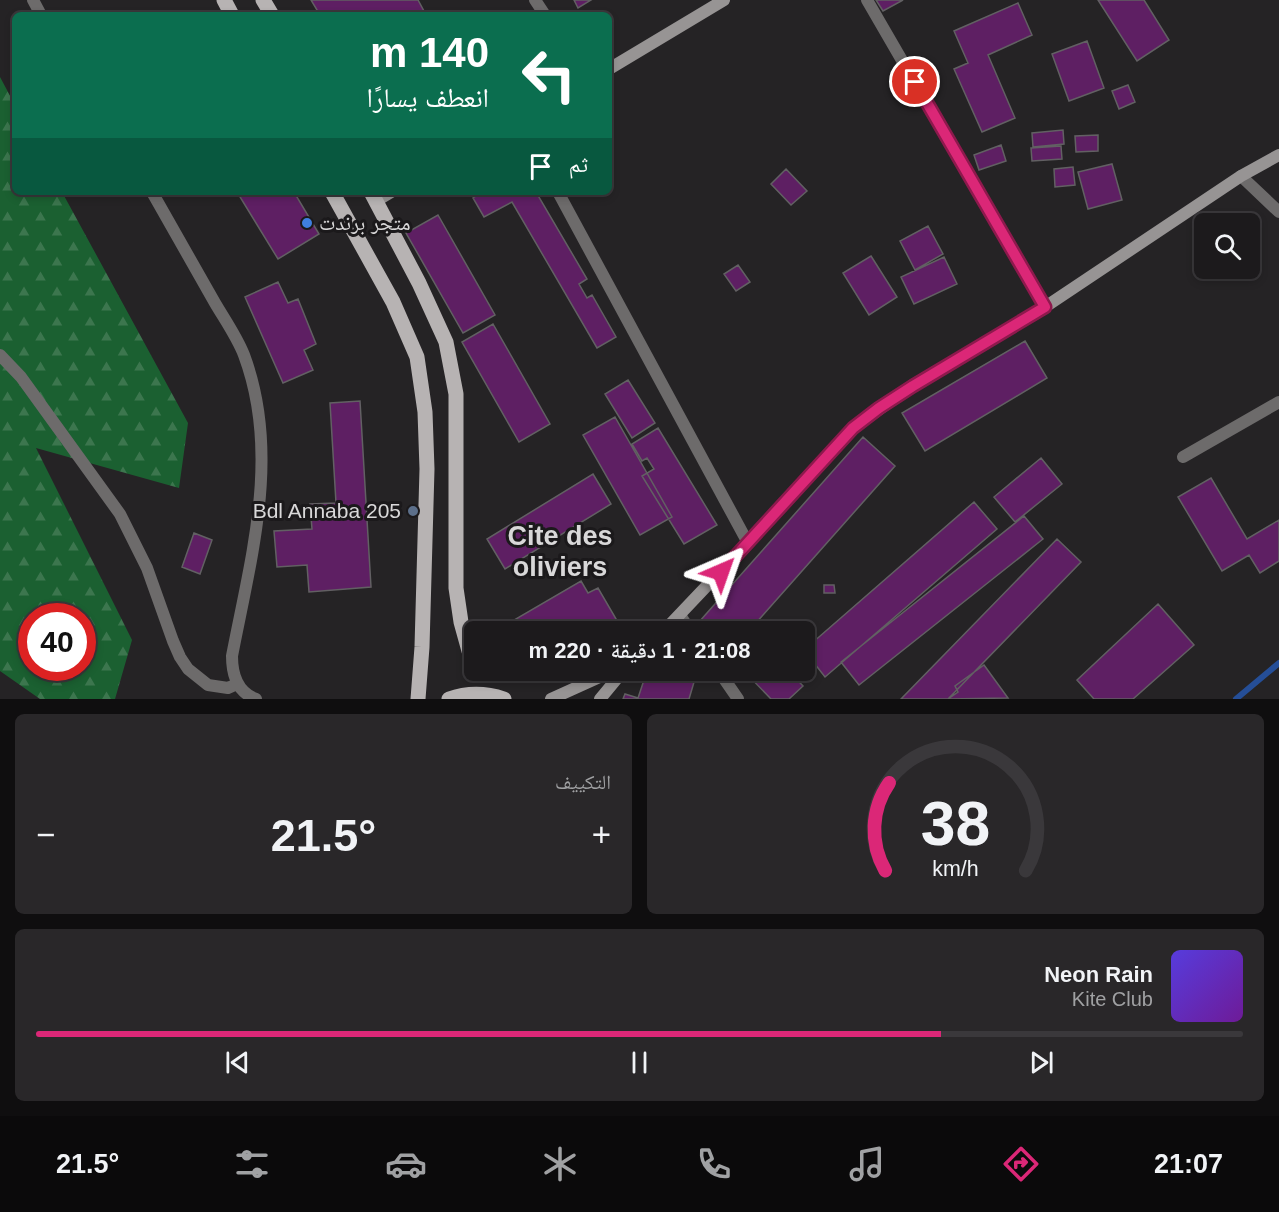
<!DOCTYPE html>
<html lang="ar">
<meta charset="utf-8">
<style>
body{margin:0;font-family:Helvetica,"Noto Naskh Arabic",sans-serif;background:#292729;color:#f1f3f6;direction:rtl;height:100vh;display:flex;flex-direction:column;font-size:22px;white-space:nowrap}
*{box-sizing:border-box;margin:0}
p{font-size:20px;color:#a0a1a3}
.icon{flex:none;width:33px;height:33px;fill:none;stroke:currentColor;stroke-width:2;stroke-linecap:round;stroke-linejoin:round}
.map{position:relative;height:699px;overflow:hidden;direction:ltr}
.side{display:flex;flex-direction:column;gap:15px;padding:15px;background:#0f0e0f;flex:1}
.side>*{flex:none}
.banner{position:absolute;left:12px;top:12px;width:600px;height:183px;border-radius:9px;box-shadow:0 3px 9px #0003,0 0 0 2px #3a383b;direction:rtl;background:#0b6e4f;color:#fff;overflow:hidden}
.controls{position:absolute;left:1194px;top:213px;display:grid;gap:12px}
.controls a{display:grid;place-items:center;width:66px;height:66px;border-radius:9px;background:#1c1a1c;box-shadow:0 3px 9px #0003,0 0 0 2px #3a383b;font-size:30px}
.speed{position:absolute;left:18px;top:603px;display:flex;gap:12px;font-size:30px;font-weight:700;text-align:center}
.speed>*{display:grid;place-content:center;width:78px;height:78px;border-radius:50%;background:#1c1a1c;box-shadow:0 3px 9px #0003,0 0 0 2px #3a383b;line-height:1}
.speed .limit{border:9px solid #d22;background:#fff;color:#111}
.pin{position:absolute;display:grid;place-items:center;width:51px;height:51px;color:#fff;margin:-26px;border:3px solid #fff;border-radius:50%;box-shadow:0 2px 6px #0007}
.me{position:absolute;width:66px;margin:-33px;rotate:43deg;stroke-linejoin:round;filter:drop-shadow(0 0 4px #0008)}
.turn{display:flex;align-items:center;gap:21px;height:126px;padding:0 24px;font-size:27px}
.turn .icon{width:78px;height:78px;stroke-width:2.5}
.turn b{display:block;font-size:42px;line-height:51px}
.then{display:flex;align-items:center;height:57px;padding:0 24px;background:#0003;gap:12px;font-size:22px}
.big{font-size:45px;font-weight:600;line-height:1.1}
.side .tile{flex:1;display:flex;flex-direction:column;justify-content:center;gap:9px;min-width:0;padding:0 21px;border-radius:9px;background:#292729}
.side .dial{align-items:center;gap:0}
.dial svg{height:156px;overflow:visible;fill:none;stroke:#3a383b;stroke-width:7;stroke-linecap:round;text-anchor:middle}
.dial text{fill:#f1f3f6;stroke:none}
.song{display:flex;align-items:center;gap:18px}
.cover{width:72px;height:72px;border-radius:9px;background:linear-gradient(135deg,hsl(250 70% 55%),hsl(280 70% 35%))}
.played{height:6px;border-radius:3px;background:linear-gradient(90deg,#db2777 75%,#3a383b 75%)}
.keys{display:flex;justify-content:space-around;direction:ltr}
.heat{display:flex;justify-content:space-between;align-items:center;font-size:33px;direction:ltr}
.side .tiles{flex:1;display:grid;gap:15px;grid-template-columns:1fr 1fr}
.tile:last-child{grid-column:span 2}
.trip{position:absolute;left:464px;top:621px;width:351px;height:60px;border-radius:9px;background:#1c1a1c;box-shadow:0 3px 9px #0003,0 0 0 2px #3a383b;font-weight:600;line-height:60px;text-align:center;direction:rtl}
.menu{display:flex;height:96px;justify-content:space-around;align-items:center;background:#0b0a0b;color:#a0a1a3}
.menu .icon{width:42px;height:42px}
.menu .selected{color:#db2777}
.menu b{font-size:27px;color:#f1f3f6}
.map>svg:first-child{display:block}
.forest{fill:url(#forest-firs);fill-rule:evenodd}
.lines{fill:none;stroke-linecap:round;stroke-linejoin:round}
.stream{stroke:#254e97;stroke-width:6}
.building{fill:#5e1f63;stroke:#626063;stroke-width:1.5}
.street{stroke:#6d6b6b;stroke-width:12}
.secondary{stroke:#979494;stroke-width:12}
.primary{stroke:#b7b3b3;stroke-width:15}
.route-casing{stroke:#8e194d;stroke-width:15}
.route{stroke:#db2777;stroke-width:10}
.shop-dot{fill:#3f7fe0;stroke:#1b191b;stroke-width:2}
.service-dot{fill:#5c6f8a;stroke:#1b191b;stroke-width:2}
.labels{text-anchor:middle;stroke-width:6;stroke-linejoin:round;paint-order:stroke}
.poi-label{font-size:21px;fill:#d9d8d9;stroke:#1b191b;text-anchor:start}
.district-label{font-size:27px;font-weight:bold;fill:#d9d8d9;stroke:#1b191b}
</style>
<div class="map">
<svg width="1279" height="699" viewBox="0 0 1279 699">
<defs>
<pattern id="forest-firs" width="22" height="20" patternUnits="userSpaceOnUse" patternTransform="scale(1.5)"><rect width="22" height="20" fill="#1b6031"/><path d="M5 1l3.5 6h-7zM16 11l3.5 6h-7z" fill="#3c764e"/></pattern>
</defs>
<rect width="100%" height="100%" fill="#252325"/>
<path class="forest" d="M0 77 15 105V192H62L188 423 179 488 36 448 132 640 115 699H40L0 671ZM32 616H82V668H32Z"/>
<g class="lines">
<path class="stream" d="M1236 699 1279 663"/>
</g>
<path class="building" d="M311 0H418L425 13 421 15H320Z
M574 0H591L578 8Z
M876 0H903L883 11Z
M1098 0H1144L1169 40 1137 61Z
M1018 3 1032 35 988 55 1015 118 982 132 954 69 968 63 954 31Z
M1087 41 1104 88 1069 101 1052 54Z
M1128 85 1135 102 1119 109 1112 91Z
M1063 130 1064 144 1033 147 1032 133Z
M1098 135V151L1076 152 1075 136Z
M1001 145 1006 161 979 170 974 155Z
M1061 146 1062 159 1032 161 1031 148Z
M1112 164 1122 200 1088 209 1078 172Z
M1073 167 1075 185 1055 187 1054 169Z
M786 169 807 191 791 205 771 184Z
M237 192H294L319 234 278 259Z
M482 192H536L587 279 579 284 587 298 592 295 616 337 597 348 512 202 484 217 473 198Z
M438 215 495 315 463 333 406 233Z
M928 226 943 254 915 270 900 241Z
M871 256 897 297 869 315 843 273Z
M944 257 957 284 914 304 901 277Z
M738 265 750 282 736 291 724 274Z
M278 282 288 303 298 299 316 344 304 350 313 370 283 383 245 297Z
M493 324 550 424 519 442 462 342Z
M1025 341 1047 378 925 451 902 413Z
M628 380 655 423 632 438 605 394Z
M360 401 371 587 309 592 307 565 277 567 274 531 312 529 310 504 336 503 330 403Z
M615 417 672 517 640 535 583 435Z
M658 428 717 525 684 544 642 476 654 469 647 458 642 461 632 444Z
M863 437 895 466 748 632H709L699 622Z
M1041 458 1062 484 1015 522 994 497Z
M593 474 611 504 505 569 487 539Z
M1211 478 1247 539 1279 520V561L1260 573 1249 555 1222 571 1178 497Z
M974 502 997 529 825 677 804 650Z
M1024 516 1043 539 859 685 841 662Z
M194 533 212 540 200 574 182 567Z
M1057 539 1081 562 948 699H901Z
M581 581 588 593 598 588 619 624 606 632H507L504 626Z
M824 585H834L835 593H824Z
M1158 604 1194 645 1133 699H1094L1077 680Z
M984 665 1008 698 948 699 958 692 955 686Z
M691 670 697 672 689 699H623L625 694 638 698 647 671Z
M743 670H788L803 686 789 699H771Z"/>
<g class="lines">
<path class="street" d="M33 0 41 15
M535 0 545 15
M867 0 1045 307
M1241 176 1279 212
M152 192C173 229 194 266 215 303 225 320 237 337 244 355 281 454 251 557 232 656 232 674 237 692 256 699
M558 192 748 543
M0 355 21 377 120 514 147 568 173 641 180 657 188 669 208 685 228 688 237 684
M1183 457 1279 402
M680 615 691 632
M718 670 738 699"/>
<path class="secondary" d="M609 69 724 0
M376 201 391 192
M663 632 772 517 853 428 913 385 1045 307 1241 176 1279 155
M551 699 615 670
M600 699 624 670"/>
<path class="primary" d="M224 0 232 15
M263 0 272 15
M332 192 393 302 417 357 425 412 427 469 422 647 418 699
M371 192 419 283 446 342 456 394V588L461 622 474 669
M449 699C466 693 486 693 504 699"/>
</g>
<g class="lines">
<defs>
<path id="route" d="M721 572 853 428 879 408 913 386 1045 307 915 82"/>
</defs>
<use href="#route" class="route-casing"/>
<use href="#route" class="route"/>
</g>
<circle class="shop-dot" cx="307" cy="223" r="6"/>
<circle class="service-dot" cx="413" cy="511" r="6"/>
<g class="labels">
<g class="poi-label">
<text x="319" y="230">متجر برندت</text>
<text x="401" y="518" text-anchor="end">Bdl Annaba 205</text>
</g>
<g class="district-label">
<text x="560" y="545">Cite des<tspan x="560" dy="31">oliviers</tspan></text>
</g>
</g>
</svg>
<div class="controls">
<a><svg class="icon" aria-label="search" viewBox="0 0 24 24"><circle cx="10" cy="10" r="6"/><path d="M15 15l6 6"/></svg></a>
</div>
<div class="speed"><div class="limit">40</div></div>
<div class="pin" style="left:915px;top:82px;background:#d93025"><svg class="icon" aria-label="arrive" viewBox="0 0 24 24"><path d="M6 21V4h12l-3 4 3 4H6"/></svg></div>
<svg class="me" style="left:721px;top:572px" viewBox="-20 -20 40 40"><path d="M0-17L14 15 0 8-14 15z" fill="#db2777" stroke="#fff" stroke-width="4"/></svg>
<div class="trip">21:08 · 1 دقيقة · 220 m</div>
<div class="banner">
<div class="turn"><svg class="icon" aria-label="left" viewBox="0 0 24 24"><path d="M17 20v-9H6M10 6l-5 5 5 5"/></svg><div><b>140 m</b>انعطف يسارًا</div></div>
<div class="then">ثم<svg class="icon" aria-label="arrive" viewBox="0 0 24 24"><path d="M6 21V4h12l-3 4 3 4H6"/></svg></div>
</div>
</div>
<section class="side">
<div class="tiles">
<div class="tile dial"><svg viewBox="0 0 100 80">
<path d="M14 69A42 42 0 1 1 86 69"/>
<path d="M14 69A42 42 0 0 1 16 24" stroke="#db2777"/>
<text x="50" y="56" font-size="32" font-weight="700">38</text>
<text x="50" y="72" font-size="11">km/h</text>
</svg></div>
<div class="tile"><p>التكييف</p>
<div class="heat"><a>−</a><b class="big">21.5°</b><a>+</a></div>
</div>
<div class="tile">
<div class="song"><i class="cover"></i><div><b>Neon Rain</b><p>Kite Club</p></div></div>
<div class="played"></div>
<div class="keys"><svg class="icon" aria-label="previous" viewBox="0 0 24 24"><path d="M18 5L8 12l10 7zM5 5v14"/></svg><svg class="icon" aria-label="pause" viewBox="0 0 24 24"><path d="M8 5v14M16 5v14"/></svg><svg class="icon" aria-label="next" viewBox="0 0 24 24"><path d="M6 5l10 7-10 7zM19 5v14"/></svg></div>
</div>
</div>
</section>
<nav class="menu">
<b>21:07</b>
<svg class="icon selected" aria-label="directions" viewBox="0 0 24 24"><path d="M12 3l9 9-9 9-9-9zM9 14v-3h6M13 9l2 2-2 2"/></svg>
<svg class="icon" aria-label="music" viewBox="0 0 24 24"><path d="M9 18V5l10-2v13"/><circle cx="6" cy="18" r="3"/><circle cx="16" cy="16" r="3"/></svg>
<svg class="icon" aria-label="phone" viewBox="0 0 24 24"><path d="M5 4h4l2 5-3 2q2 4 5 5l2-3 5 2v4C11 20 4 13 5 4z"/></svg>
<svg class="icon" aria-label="climate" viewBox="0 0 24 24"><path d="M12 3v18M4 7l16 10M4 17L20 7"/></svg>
<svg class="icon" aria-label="car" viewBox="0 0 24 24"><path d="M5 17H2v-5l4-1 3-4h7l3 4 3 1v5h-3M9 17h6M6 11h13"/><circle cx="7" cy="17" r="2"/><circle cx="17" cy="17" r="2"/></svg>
<svg class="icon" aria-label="filters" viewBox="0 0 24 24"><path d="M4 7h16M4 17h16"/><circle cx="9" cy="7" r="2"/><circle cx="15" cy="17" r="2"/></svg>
<b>21.5°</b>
</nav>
